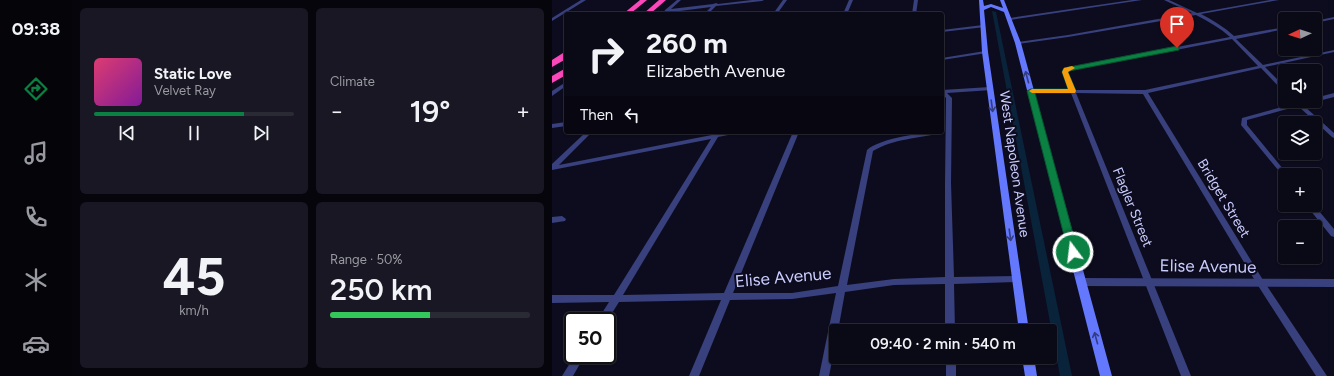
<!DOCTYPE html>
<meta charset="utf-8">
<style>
body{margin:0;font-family:Figtree,sans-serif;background:#181723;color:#f1f3f6;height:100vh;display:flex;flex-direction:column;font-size:15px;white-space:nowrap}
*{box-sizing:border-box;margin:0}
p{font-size:13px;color:#999aa1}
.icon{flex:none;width:22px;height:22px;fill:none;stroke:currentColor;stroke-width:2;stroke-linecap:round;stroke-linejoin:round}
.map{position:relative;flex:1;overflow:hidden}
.side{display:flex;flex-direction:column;gap:8px;padding:8px;background:#06050c;width:480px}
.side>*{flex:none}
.hud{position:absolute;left:12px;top:12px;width:380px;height:122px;border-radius:4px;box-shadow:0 1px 3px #0004,0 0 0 1px #2a2a35;background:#0a0916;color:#f1f3f6;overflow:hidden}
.needle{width:26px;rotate:266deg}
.controls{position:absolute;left:726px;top:12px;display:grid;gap:8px}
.controls a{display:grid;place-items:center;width:44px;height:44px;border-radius:4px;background:#0a0916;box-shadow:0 1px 3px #0004,0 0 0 1px #2a2a35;font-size:20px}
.speed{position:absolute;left:12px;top:312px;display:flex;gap:8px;font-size:20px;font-weight:700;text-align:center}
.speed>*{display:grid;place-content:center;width:52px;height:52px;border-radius:50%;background:#0a0916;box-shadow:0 1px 3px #0004,0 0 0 1px #2a2a35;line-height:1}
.speed .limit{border:2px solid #111;border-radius:6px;background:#fff;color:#111}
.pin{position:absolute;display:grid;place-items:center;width:34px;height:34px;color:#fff;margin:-41px -17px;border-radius:50% 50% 50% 0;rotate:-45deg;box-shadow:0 0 4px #0007}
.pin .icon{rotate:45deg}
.me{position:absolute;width:44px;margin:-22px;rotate:345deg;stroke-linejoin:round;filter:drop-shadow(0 0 3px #0008)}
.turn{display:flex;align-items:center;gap:14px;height:84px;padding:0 16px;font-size:18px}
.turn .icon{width:52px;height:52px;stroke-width:2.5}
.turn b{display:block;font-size:28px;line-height:34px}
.then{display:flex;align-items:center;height:38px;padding:0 16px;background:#0003;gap:8px;font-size:15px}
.big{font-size:30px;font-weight:600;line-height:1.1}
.side .card{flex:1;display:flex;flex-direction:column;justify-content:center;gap:6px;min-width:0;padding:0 14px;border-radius:6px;background:#181723}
.side .dial{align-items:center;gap:0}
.dial b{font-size:52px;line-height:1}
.song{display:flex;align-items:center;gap:12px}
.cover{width:48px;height:48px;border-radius:6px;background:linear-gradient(135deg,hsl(340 70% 55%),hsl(290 70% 35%))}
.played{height:4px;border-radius:2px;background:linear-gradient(90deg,#0b8043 75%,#2a2a35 75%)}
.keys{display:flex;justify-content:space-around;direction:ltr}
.heat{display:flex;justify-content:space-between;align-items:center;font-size:22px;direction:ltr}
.charge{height:6px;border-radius:3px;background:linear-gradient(90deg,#34c759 50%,#2a2a35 0)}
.side .tiles{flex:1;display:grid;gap:8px;grid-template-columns:repeat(2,1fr)}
.trip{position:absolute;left:277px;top:324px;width:228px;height:40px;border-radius:4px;background:#0a0916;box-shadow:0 1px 3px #0004,0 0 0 1px #2a2a35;font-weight:600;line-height:40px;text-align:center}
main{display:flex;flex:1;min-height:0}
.dock{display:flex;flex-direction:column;width:72px;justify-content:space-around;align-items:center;background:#040409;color:#999aa1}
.dock .icon{width:28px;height:28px}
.dock .on{color:#0b8043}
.dock b{font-size:18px;color:#f1f3f6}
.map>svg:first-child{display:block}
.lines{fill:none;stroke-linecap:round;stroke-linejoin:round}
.canal{fill:#09233a;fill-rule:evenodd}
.minor{fill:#38407d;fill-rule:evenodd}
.tertiary{fill:#38407d;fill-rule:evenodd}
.secondary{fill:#6378fd;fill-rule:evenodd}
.motorway{fill:#fc47bb;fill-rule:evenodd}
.oneway{stroke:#343d82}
.route{fill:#0b8043;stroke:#07532c}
.slow{fill:#f59e0b}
.labels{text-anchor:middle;stroke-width:4;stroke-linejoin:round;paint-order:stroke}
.street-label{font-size:14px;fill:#cacdfe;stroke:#0d0c1e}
.near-street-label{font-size:17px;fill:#cacdfe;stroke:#0d0c1e}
</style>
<main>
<nav class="dock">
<b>09:38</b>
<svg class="icon on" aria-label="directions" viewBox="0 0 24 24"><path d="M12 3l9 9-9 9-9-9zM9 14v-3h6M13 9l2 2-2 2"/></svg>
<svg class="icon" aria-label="music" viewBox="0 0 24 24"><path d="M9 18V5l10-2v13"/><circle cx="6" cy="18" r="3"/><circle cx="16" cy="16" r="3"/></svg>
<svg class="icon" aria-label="phone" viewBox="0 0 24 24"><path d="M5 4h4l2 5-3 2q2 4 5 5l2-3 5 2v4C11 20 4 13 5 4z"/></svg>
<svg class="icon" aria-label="climate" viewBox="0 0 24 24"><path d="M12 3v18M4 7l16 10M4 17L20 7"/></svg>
<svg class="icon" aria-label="car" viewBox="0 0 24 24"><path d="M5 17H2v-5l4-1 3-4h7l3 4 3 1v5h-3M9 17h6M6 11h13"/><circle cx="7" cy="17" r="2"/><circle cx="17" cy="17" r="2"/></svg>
</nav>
<section class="side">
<div class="tiles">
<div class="card">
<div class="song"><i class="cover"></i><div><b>Static Love</b><p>Velvet Ray</p></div></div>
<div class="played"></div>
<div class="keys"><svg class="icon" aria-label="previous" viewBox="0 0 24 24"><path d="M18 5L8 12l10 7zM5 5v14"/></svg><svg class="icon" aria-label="pause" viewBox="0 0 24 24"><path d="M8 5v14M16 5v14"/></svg><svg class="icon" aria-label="next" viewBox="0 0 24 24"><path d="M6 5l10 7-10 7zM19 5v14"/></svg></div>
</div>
<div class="card"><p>Climate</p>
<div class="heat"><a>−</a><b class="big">19°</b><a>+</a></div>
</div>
<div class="card dial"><b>45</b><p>km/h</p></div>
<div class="card"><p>Range · 50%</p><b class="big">250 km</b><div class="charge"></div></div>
</div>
</section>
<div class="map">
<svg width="782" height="376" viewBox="0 0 782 376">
<rect width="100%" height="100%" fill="#0d0c1e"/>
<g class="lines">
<path class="canal" d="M440 11 444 12 520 376H508Z"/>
<path class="minor" d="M29 0H34L0 21V18Z
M125 0H129L119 9 161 4 164 3 166 4 200 0H212L210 1 164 6 156 14H152L159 7 112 13 113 10Z
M231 0H235L225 14H221Z
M297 0H301L295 14H291Z
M362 0H366L364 14H360Z
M580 0H590L458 20 456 19 458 18Z
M612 0H617L645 13 718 0H727L649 14C661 20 672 27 682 36L733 27V29L684 39 711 65 782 50V52L713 67 733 87V92L731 91 709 68 596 93 711 280 775 376H764L705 284 591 94 524 93 639 376H629L519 93H479L476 91 479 89 517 90 510 72 513 68 678 37C668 28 656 21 644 15L516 37 466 44 464 43 466 42 516 35 640 13ZM680 39 706 66 593 90H523L516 72 517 71Z
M782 17V19L763 23V21Z
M431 25 433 26V27L390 32V30Z
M433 51H435V53L390 60V58Z
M14 82V86L0 96V91Z
M438 87 440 88V90L395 93 400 98 399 183 402 277 464 276 467 277 468 279 467 281 464 282 402 284 403 331H393V284L342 285 293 292 286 331H284V341L277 376H267L284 293 240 299 178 300 147 376H137L169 300 67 302 55 321H45L57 302 0 303V295H62L159 139 0 170V164L34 132H40L7 165 175 132H187L186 133 166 137 71 295 172 293 241 132H247L181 293H240L286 286 315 150C328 138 372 132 390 132V131L391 132 390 133C367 138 341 139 321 151L295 285 342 279 393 277V183L394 98 390 94V90Z
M782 93V97L751 105 782 133V138L780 137 746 106 695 120V125L736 175H733V177L731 176 689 125 690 118 744 103V102L746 101H763V98Z
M14 122V126L0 128V124Z
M754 205H762L782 229V237L779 236Z
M10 216 14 219 13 221 0 223V217Z
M23 355H33L21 376H10Z
M394 357H404V376H394Z"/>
<path class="tertiary" d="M529 278 782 279V287L529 286 526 285 524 282 526 279Z"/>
<path class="secondary" d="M427 0H431L432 6 439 4 451 8 448 0H452L469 43 560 376H548L463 43 452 12 439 7 432 10 436 52 477 331H467L430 52Z
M470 357H482L485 376H473Z"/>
<path class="motorway" d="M88 0H95L78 14H71Z
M107 0H114L98 14H91Z
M11 53H14V59L0 67V60Z
M14 68V75L0 83V76Z"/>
</g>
<defs><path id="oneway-shaft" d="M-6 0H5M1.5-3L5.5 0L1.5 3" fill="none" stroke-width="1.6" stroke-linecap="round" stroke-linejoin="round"/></defs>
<g class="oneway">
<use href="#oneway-shaft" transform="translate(475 77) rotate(-105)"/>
<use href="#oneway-shaft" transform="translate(440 106) rotate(82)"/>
<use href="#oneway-shaft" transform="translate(458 235) rotate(82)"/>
<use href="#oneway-shaft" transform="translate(544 338) rotate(-105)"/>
</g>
<path class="route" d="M625 46 627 47V50L517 71 516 72 524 91 523 93H483L526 252 525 255H517L475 91 479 89H516L510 72 512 68Z"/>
<path class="slow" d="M520 66 523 68 516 72 524 91 523 93H480L477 91 480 89H516L510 72 512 68Z"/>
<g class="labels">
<g class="street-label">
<text transform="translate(463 164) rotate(82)" y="5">West Napoleon Avenue</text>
<text transform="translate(672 198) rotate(59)" y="5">Bridget Street</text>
<text transform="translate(581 207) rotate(68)" y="5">Flagler Street</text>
</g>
<g class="near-street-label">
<text transform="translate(656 266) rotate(1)" y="6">Elise Avenue</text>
<text transform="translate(231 277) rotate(-5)" y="6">Elise Avenue</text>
</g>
</g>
</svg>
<div class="controls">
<a><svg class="needle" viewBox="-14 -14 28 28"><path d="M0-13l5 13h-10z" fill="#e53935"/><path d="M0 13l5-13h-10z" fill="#999aa1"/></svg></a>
<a><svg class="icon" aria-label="sound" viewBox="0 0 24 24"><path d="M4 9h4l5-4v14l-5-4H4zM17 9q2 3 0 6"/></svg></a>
<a><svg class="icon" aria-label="layers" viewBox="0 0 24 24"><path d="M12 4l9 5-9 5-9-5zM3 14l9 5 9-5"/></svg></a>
<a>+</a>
<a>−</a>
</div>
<div class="speed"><div class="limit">50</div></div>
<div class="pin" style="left:625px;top:48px;background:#d93025"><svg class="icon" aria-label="arrive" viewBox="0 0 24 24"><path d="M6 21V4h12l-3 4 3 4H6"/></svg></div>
<svg class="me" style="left:521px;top:252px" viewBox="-20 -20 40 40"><circle r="17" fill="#0b8043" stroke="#fff" stroke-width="3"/><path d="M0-11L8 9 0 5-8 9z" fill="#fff"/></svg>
<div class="trip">09:40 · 2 min · 540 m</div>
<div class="hud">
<div class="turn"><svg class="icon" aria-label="right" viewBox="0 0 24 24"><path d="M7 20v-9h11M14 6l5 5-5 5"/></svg><div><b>260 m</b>Elizabeth Avenue</div></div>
<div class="then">Then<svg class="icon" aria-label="left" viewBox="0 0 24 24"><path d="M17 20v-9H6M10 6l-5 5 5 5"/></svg></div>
</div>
</div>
</main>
